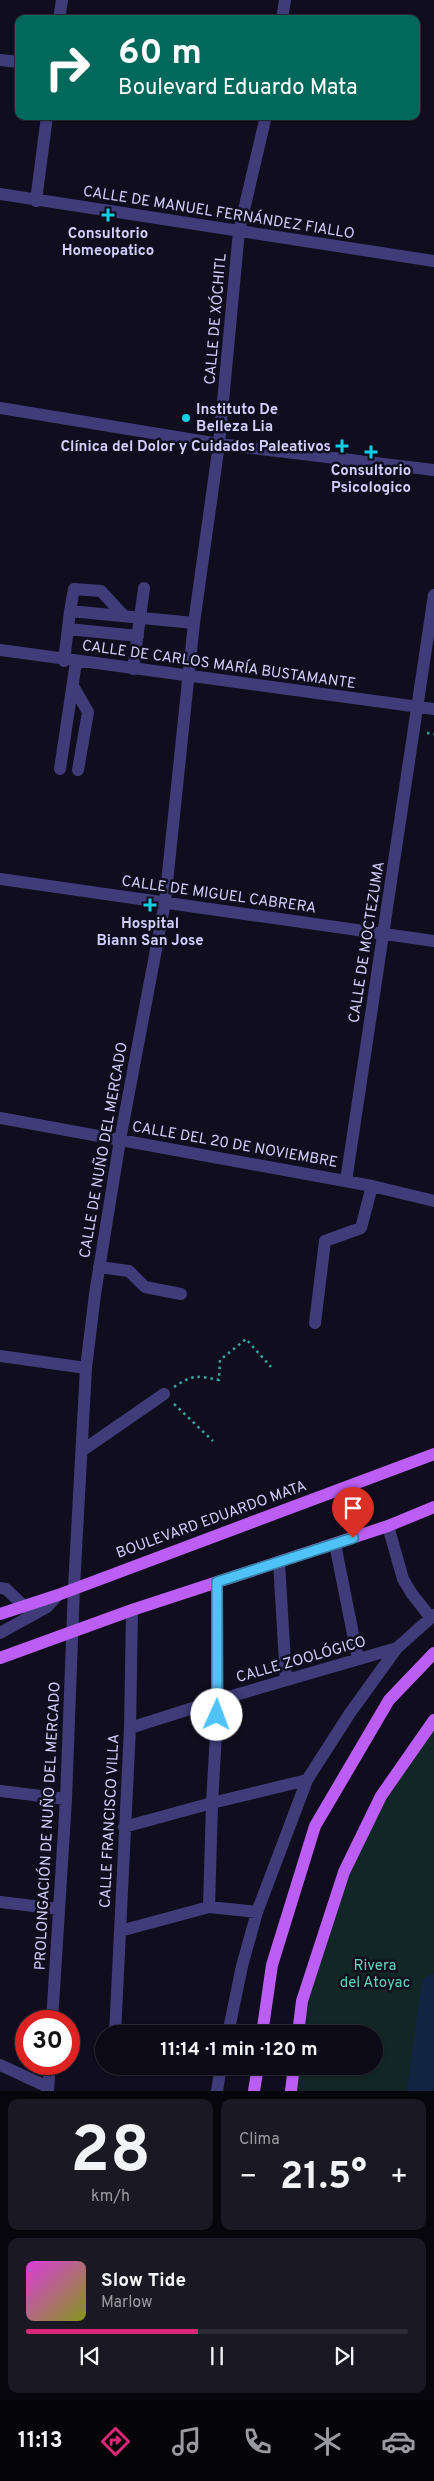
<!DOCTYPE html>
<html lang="es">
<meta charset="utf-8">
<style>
body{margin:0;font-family:Overpass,sans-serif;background:#1a1823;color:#f1f3f6;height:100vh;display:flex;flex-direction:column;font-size:19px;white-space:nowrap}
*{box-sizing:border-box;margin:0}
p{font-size:16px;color:#9a9aa1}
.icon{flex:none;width:28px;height:28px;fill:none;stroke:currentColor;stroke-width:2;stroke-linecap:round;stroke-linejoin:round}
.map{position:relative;height:2091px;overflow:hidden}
.drawer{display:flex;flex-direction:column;gap:8px;padding:8px;background:#07060c;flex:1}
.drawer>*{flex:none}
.banner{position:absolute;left:15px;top:15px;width:405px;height:105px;border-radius:10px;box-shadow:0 1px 4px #0004,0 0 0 1px #2c2b35;background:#00695c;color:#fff;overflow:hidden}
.speed{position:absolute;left:15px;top:2010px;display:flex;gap:10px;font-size:25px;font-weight:700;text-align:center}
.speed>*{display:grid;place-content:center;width:65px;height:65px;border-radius:50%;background:#0c0a16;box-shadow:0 1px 4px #0004,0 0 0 1px #2c2b35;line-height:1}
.speed .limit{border:8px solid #d22;background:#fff;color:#111}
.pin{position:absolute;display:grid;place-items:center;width:42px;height:42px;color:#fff;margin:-51px -21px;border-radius:50% 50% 50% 0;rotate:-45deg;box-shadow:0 0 5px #0007}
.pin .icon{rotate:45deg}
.me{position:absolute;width:55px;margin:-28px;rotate:2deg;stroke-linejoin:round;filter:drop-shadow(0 0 4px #0008)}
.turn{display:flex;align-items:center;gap:18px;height:105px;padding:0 20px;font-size:22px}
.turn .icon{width:65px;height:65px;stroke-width:2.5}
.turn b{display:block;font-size:35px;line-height:42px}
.big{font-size:38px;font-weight:700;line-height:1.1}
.drawer .tile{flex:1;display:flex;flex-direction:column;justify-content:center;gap:8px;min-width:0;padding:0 18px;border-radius:10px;background:#1a1823}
.drawer .dial{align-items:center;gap:0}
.dial b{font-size:65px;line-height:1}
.song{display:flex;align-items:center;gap:15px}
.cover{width:60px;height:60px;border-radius:8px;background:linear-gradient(135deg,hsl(300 70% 55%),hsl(70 70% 35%))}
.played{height:5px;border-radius:2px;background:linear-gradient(90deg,#db2777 45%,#2c2b35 45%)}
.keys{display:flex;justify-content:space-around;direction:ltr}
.heat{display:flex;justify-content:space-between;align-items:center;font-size:28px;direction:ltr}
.drawer .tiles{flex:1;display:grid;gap:8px;grid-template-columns:1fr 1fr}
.tile:last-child{grid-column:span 2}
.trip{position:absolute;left:95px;top:2025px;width:288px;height:50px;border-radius:25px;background:#0c0a16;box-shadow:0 1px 4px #0004,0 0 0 1px #2c2b35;font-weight:700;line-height:50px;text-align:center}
.menu{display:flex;height:80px;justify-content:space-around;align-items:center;background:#050409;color:#9a9aa1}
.menu .icon{width:35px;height:35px}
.menu .on{color:#db2777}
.menu b{font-size:22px;color:#f1f3f6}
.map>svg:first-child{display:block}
.green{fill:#112726}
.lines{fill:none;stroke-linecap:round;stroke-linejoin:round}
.river{stroke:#112543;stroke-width:26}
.path{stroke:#36a7a1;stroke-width:2.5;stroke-dasharray:2.5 4;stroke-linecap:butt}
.minor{stroke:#3f3c79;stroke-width:12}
.major{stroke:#bc5df3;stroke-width:12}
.route-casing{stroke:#337fa1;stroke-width:12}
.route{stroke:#4fc3f7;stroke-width:9}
.poi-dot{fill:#11cee4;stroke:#100e1e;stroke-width:2}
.labels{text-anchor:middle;stroke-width:5;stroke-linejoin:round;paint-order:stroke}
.street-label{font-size:15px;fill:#d3cefb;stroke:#100e1e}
.poi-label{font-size:15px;font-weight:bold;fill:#d3cefb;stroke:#100e1e}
.park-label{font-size:15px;fill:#60d5b8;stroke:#100e1e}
</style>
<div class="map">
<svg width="434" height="2091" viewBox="0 0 434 2091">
<rect width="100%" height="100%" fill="#100e1e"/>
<path class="green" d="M434 1722V2091H291L294 2066H374V2034H298L344 1872 417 1742Z"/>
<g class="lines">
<path class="river" d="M420 2091 434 1987"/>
<path class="path" d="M427 733 434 734
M174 1387C192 1375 197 1375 219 1380L220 1360 246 1339 271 1367
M174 1404 213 1441"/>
<path class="minor" d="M59 19 62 0
M282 19 285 0
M0 60 19 62
M0 194 434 261
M36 201 47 116
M0 408 219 444 434 470
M70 611 74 589 101 591 124 616
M68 629 138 636
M0 650 434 709
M64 661 70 611 194 623
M133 669 144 588
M73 686 88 712 78 770
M60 769 76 662
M0 879 434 941
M0 1118 372 1186 434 1201
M346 1181 434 595
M99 1267 129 1271 145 1287 181 1294
M315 1323 325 1241 361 1228 372 1186
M0 1356 86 1368
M83 1450 164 1394
M388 1526 403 1579 412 1594 431 1618
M335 1544 358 1659
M279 1562 286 1680
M0 1588 6 1589 25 1607
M0 1633 47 1607 58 1595
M130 1728 218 1700 397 1648
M0 1791 66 1799
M124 1827 212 1803 307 1780
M0 1902 59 1909
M209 1907 212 1803 218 1700 217 1582
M120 1931 209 1907 257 1912
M52 2021 66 1799 74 1587 86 1368 95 1294 120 1140 165 902 194 623 219 444 239 231 266 116
M115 2034 130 1728 132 1610
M228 2034 242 1966 257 1912 307 1780 350 1713 397 1648 434 1615
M0 2065 48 2087
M48 2091 50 2064
M217 2091 221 2066"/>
<path class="major" d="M0 1614 58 1595 434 1454
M0 1658 132 1610 388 1526 434 1507
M262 2034 272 1965 315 1826 389 1700 434 1653
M298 2034 302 2001 344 1872 381 1796 434 1720
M254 2091 258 2066
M291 2091 294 2066"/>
</g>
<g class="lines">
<defs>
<path id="route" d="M217 1715V1582L353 1538"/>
</defs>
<use href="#route" class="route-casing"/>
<use href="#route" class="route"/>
</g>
<g class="poi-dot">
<path d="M105.5 207.5h5v5h5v5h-5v5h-5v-5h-5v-5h5z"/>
<circle cx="186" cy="418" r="5"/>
<path d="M339.5 438.5h5v5h5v5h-5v5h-5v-5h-5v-5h5z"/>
<path d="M368.5 444.5h5v5h5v5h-5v5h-5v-5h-5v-5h5z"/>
<path d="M147.5 897.5h5v5h5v5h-5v5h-5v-5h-5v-5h5z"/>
</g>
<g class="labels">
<g class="street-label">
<text transform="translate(219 212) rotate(9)" y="5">CALLE DE MANUEL FERNÁNDEZ FIALLO</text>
<text transform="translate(215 319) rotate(-85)" y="5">CALLE DE XÓCHITL</text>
<text transform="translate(219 664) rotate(8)" y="5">CALLE DE CARLOS MARÍA BUSTAMANTE</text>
<text transform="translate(219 894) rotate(8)" y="5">CALLE DE MIGUEL CABRERA</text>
<text transform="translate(366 942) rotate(-81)" y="5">CALLE DE MOCTEZUMA</text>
<text transform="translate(235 1144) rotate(10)" y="5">CALLE DEL 20 DE NOVIEMBRE</text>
<text transform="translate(103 1150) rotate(-80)" y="5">CALLE DE NUÑO DEL MERCADO</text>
<text transform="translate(211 1519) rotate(-20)" y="5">BOULEVARD EDUARDO MATA</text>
<text transform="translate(301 1659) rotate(-16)" y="5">CALLE ZOOLÓGICO</text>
<text transform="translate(109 1821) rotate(-87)" y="5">CALLE FRANCISCO VILLA</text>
<text transform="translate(47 1826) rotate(-87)" y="5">PROLONGACIÓN DE NUÑO DEL MERCADO</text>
</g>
<g class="poi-label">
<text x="108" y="238">Consultorio<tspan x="108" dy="17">Homeopatico</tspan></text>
<text x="196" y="414" text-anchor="start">Instituto De<tspan x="196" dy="17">Belleza Lia</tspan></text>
<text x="331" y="451" text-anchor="end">Clínica del Dolor y Cuidados Paleativos</text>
<text x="371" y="475">Consultorio<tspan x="371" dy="17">Psicologico</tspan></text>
<text x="150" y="928">Hospital<tspan x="150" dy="17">Biann San Jose</tspan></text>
</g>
<g class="park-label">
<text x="375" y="1970">Rivera<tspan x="375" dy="17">del Atoyac</tspan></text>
</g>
</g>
</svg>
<div class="speed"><div class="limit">30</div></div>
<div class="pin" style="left:353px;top:1538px;background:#d93025"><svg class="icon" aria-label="arrive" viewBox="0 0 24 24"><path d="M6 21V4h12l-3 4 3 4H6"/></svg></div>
<svg class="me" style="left:217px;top:1715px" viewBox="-20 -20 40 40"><circle r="19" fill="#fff"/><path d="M0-13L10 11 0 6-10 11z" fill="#4fc3f7"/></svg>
<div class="trip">11:14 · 1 min · 120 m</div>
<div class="banner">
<div class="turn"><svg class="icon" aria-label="right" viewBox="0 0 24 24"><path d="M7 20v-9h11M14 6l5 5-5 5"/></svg><div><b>60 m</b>Boulevard Eduardo Mata</div></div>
</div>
</div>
<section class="drawer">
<div class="tiles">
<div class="tile dial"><b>28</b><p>km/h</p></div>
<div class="tile"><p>Clima</p>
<div class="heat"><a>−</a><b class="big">21.5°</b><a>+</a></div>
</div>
<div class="tile">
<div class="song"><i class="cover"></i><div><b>Slow Tide</b><p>Marlow</p></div></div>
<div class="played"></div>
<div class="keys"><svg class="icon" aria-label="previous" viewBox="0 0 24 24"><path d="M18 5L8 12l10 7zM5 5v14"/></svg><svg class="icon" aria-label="pause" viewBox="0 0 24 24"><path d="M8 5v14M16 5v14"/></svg><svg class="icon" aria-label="next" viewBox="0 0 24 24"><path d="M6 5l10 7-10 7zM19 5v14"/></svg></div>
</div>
</div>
</section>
<nav class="menu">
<b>11:13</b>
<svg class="icon on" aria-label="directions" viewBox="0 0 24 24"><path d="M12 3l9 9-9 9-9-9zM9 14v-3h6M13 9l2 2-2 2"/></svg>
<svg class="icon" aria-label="music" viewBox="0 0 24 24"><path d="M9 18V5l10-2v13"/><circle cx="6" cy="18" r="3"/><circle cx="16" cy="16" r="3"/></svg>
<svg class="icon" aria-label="phone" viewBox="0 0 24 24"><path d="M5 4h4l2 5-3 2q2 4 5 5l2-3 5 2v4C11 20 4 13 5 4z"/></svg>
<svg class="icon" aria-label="climate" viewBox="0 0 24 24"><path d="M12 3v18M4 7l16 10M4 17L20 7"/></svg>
<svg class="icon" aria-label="car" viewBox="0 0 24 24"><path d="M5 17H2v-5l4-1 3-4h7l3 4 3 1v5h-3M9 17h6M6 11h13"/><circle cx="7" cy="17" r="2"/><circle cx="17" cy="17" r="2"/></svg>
</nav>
